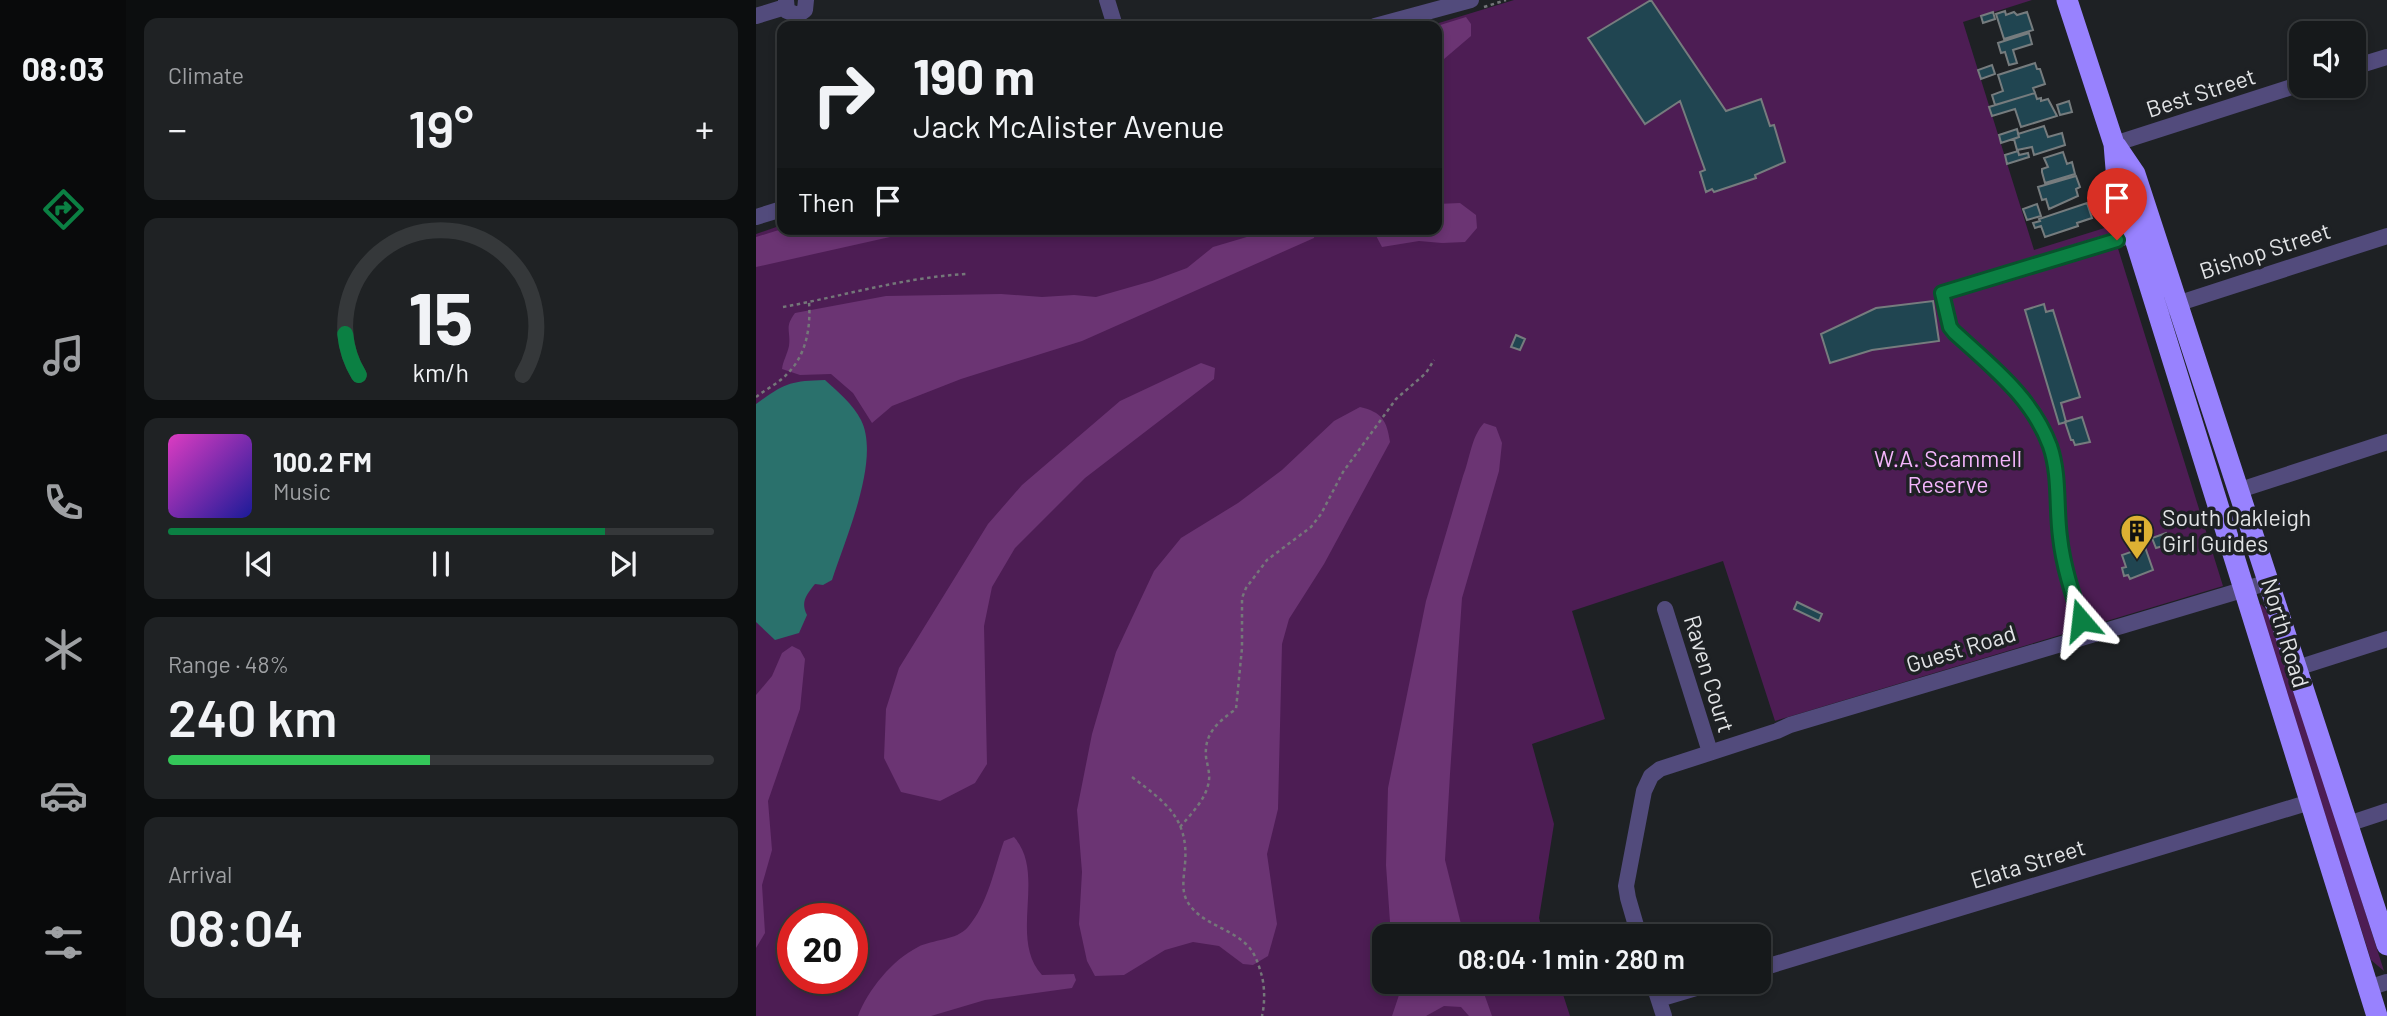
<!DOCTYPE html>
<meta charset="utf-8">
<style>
body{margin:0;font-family:Barlow,sans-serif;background:#1f2224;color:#f1f3f6;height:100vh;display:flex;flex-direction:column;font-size:26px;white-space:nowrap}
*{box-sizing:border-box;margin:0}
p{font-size:23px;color:#9ea0a3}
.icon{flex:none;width:38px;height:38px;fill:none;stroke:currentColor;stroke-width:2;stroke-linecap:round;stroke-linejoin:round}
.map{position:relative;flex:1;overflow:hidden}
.drawer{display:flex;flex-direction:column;gap:18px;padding:18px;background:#0c0e0f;width:630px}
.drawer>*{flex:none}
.banner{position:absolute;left:21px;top:21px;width:665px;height:214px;border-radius:14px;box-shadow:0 4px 10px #0003,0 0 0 2px #35383a;background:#16191b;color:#f1f3f6;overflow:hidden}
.fabs{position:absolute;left:1533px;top:21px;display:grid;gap:14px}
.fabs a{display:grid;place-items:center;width:77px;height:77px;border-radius:14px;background:#16191b;box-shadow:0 4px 10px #0003,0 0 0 2px #35383a;font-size:35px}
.speed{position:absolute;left:21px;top:903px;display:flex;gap:14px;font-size:35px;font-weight:700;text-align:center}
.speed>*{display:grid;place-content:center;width:91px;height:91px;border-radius:50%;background:#16191b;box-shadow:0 4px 10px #0003,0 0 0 2px #35383a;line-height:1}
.speed .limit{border:10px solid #d22;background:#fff;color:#111}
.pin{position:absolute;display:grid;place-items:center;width:60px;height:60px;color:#fff;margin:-72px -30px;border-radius:50% 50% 50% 0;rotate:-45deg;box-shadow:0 0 7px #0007}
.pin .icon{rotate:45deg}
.me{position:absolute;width:77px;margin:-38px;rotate:343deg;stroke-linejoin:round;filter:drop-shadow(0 0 5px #0008)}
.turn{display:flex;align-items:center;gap:24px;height:147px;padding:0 21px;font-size:32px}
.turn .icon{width:91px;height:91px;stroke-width:2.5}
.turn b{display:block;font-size:49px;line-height:60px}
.then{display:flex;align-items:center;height:66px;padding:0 21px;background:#0003;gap:14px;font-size:26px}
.big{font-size:52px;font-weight:600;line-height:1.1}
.drawer .widget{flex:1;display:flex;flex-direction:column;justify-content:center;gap:10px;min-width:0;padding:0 24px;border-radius:14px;background:#1f2224}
.drawer .dial{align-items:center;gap:0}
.dial svg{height:182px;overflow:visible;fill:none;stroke:#35383a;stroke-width:7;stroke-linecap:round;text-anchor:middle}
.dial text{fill:#f1f3f6;stroke:none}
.song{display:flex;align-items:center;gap:21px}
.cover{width:84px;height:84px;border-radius:10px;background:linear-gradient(135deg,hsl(310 70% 55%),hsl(240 70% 35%))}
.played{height:7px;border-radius:4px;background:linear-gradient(90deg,#0b8043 80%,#35383a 80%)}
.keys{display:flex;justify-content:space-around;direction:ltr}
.heat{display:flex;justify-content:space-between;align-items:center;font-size:38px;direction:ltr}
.charge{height:10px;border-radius:5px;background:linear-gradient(90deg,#34c759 48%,#35383a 0)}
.trip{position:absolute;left:616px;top:924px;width:399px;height:70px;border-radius:14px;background:#16191b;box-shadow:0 4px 10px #0003,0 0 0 2px #35383a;font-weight:600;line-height:70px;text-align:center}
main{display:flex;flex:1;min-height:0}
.tab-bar{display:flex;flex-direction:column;width:126px;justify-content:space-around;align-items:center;background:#090a0b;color:#9ea0a3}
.tab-bar .icon{width:49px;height:49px}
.tab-bar .selected{color:#0b8043}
.tab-bar b{font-size:32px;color:#f1f3f6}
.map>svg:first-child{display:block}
.green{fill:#4d1d54;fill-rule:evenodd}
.forest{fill:#6b3473}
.water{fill:#2a716c}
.building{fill:#204551;stroke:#767c7e;stroke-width:2}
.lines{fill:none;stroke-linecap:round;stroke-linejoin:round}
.path{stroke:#747779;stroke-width:2.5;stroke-dasharray:3.5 3.5;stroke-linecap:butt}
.minor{stroke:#524b7c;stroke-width:16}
.highway{stroke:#9882fe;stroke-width:21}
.route-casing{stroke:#07532c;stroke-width:18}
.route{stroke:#0b8043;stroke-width:12}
.labels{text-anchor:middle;stroke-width:7;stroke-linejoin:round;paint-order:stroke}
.street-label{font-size:23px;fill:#e2e4e6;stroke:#1e2124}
.park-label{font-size:23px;fill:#f4b5fc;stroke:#1e2124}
.poi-label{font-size:23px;fill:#e2e4e6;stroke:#1e2124;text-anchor:start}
</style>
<main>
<nav class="tab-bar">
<b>08:03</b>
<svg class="icon selected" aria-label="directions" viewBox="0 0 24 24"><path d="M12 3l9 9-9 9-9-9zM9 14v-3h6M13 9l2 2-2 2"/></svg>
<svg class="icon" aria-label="music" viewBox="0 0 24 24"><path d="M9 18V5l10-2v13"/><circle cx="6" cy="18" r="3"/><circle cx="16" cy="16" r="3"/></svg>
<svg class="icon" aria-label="phone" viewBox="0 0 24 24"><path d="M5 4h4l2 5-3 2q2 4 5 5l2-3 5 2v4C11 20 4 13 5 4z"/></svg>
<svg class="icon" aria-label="climate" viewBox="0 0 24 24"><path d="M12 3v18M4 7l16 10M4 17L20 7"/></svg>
<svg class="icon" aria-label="car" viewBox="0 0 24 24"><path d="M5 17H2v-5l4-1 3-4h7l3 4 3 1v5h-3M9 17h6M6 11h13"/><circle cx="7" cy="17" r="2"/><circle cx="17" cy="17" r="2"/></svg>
<svg class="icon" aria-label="filters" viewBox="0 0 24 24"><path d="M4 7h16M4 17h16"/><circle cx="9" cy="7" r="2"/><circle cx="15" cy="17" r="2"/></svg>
</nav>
<section class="drawer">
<div class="widget"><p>Climate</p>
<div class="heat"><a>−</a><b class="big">19°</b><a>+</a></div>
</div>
<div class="widget dial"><svg viewBox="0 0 100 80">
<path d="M14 69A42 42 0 1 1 86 69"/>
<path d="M14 69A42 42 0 0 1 8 51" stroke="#0b8043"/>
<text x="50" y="56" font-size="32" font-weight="700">15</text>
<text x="50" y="72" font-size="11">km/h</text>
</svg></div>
<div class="widget">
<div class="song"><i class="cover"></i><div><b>100.2 FM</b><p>Music</p></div></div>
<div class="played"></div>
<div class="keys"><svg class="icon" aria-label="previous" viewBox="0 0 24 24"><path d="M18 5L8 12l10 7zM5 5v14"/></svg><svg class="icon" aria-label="pause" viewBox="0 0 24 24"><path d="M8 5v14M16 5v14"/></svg><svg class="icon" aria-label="next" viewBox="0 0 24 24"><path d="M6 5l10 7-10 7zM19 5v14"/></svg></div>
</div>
<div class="widget"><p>Range · 48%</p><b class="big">240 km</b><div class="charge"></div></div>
<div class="widget"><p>Arrival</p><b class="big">08:04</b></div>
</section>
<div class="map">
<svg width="1631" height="1016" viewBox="0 0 1631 1016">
<rect width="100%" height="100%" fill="#1e2124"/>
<path class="green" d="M758 0H1276L1207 22 1278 250 1355 226 1467 586 1019 721 967 561 816 611 849 719 776 744 798 824 783 918 788 936H628V982H803L814 1016H0V234L26 225V229H681V26H673ZM37 919H96V978H37Z
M1505 604 1515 616 1628 971 1615 960 1503 607Z"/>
<path class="forest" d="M710 17 715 24V36L681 65V26Z
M704 203 720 215 721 228 709 242 686 243 663 241 626 247 617 230 681 229V204Z
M26 229H154L134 237 0 267V237Z
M518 229 559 230 558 238 326 341 205 379 136 406 116 423 97 393 75 374 44 375 26 369C27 361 31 355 33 346 35 330 28 328 39 313L130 296 245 294 286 297 318 295 340 297 396 281 431 268 457 247Z
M445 363 459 368 458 379 329 478 259 548 236 587 228 626 231 764 219 783 184 801 145 792 128 758 130 709 143 668 232 524 266 485 364 401Z
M604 407C626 412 631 421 634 442L568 564 533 619 526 644 522 809 511 854 521 924 512 956 497 965 487 964 463 946 437 942 409 950 368 975 339 976 331 961 323 924 326 872 321 810 336 734 360 652 398 571 425 538 482 503 526 470 578 421Z
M728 423 740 427 746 443 743 471 706 598 694 774 689 860 708 936H635L630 865 632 788 670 601 707 476C714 459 715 437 728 423Z
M36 646 44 650 49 659 44 709 12 801 16 850 6 885 9 933 0 948V695L16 676 26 653Z
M258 837C291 874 252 938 286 975L318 974 320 980 316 988 229 1000 175 1016H102C112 990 136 960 162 947 177 939 200 941 212 927 232 904 238 869 248 841Z
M641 982H724L736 1016H713L705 1007 688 1006 670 1016H636L643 995Z"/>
<path class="water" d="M69 380C82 392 97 404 105 420 125 460 89 539 76 580L67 585 59 584C51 594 44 602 51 615L43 633 19 640 0 622V404C29 383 34 381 69 380Z"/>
<path class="building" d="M895 0 970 111 1005 99 1014 126 1018 125 1029 162 999 175 1000 178 958 192 956 189 950 192 944 172 949 170 924 101 889 124 832 38Z
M1249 11 1250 15 1258 12 1261 15 1271 12 1277 30 1248 39 1240 14Z
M1237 12 1239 19 1227 23 1225 16Z
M1273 33 1276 44 1257 50 1261 63 1253 65 1249 52 1245 53 1242 43Z
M1279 63 1281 69H1284L1289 84 1277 88 1279 93 1239 105 1236 95 1247 91 1242 75Z
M1236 65 1239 74 1225 79 1222 70Z
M1279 93 1281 99 1285 98V101L1292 99 1301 116 1265 127 1259 109 1236 116 1233 107Z
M1313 101 1316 112 1304 115 1301 105Z
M1288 126 1292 137 1306 133 1309 145 1278 155 1276 147 1261 150 1258 139 1263 137 1262 134Z
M1261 129 1263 137 1245 143 1243 135Z
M1262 151 1263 155 1272 153 1273 157 1251 164 1249 155Z
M1307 152 1311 164 1316 162 1319 174 1289 183 1286 172V169L1292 167 1288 158Z
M1320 176 1324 187 1320 189 1322 196 1293 209 1290 199 1286 200 1282 187Z
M1331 203 1336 218 1321 223 1322 226 1289 237 1285 226 1279 228 1277 223 1284 221 1283 219Z
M1281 204 1285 216 1271 220 1267 209Z
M1177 301 1183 341 1116 350 1074 363 1065 334 1120 308Z
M1288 304 1290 312 1297 310 1324 397 1305 403 1310 422 1303 424 1269 310Z
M760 335 769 339 764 350 755 347Z
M1326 417 1334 442 1319 445 1317 440H1315L1309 422Z
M1410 533 1414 544 1400 548 1396 538Z
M1389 547 1397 570 1374 579 1372 575 1368 576 1366 568 1370 567 1366 555Z
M1041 602 1066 614 1063 621 1038 609Z"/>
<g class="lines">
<path class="path" d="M728 7 750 0
M27 307C88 296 149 277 211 274
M0 397C10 389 23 383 31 374 50 356 55 327 53 302
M376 777C409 802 433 818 429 864 428 876 425 890 431 901 444 924 473 927 491 945 499 953 502 963 505 973 509 986 509 1003 506 1016
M424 827C436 813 451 798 453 780 454 773 451 764 450 757 448 733 462 722 480 709L486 648V598L490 588 511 560 555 527 565 514 587 472 640 399 670 373 678 360"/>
<path class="minor" d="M30 0 31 11 42 15 49 10 50 0
M351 0 359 26
M0 16 29 7
M619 26 715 0
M1598 67 1631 57
M1358 144 1545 84
M0 217 26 209
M1402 310 1631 236
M1484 490 1631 442
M909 609 954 752
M1331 635C1319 603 1308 570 1304 537 1300 507 1304 475 1294 446 1276 397 1235 366 1197 332L1194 327 1186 293 1379 234
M1541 668 1631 639
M1592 824 1631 811
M883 936 872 898 870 886 888 791 895 776 904 769 1021 731 1034 725 1513 582
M1003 969 1554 802
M897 982 908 1016
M1612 988 1631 982
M903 999 960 982"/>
<path class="highway" d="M1311 0 1358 144 1361 181 1621 1016
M1360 146 1379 174 1631 945"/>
</g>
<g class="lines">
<defs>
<path id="route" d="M1325 620C1316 593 1307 565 1304 537 1300 507 1304 475 1294 446 1276 397 1235 366 1198 332L1194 327 1186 293 1361 240"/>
</defs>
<use href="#route" class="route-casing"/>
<use href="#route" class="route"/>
</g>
<defs>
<symbol id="building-pin" viewBox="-11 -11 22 30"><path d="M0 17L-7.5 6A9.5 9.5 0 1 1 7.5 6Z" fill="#ddb133" stroke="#1e2124"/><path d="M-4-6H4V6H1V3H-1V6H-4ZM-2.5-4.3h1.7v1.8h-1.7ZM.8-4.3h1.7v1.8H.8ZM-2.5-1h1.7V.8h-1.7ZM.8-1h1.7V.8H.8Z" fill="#111"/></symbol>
</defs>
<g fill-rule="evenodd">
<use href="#building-pin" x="1362" y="512" width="38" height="52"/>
</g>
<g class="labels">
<g class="street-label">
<text transform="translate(1445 93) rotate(-18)" y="8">Best Street</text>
<text transform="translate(1509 251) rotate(-18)" y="8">Bishop Street</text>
<text transform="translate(1529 633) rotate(73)" y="8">North Road</text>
<text transform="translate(1205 649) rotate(-17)" y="8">Guest Road</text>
<text transform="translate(953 674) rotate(73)" y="8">Raven Court</text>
<text transform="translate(1272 864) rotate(-17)" y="8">Elata Street</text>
</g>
<g class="park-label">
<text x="1192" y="467">W.A. Scammell<tspan x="1192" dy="26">Reserve</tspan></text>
</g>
<g class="poi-label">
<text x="1406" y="526">South Oakleigh<tspan x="1406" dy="26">Girl Guides</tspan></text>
</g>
</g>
</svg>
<div class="fabs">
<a><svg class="icon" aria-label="sound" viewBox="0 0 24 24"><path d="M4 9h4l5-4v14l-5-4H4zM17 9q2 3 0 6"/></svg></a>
</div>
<div class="speed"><div class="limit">20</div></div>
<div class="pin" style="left:1361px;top:240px;background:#d93025"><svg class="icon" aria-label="arrive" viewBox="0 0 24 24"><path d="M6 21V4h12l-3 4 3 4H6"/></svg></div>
<svg class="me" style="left:1325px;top:620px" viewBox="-20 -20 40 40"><path d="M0-17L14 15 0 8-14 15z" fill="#0b8043" stroke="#fff" stroke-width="4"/></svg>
<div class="trip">08:04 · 1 min · 280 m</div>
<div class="banner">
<div class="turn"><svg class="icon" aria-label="right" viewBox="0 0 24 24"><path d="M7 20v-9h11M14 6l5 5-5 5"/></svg><div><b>190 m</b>Jack McAlister Avenue</div></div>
<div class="then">Then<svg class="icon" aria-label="arrive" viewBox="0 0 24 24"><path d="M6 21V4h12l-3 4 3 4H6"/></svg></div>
</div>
</div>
</main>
